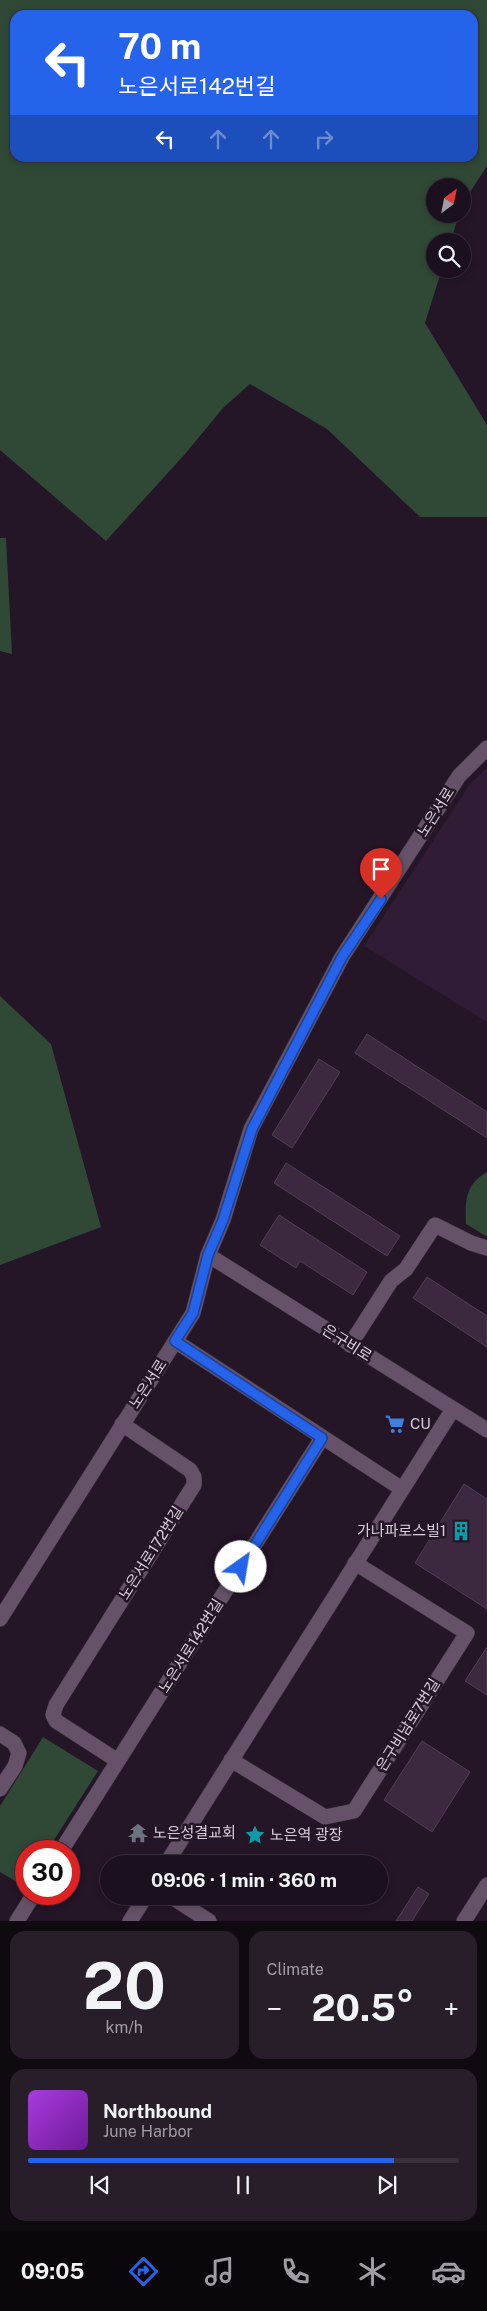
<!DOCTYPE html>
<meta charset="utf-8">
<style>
body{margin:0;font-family:"Public Sans","Noto Sans KR",sans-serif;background:#281e2a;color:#f1f3f6;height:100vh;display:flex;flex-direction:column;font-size:19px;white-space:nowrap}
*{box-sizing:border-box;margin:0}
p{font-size:16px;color:#a09da4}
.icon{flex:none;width:28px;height:28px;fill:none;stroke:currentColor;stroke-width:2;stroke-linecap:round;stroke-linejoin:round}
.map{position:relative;height:1921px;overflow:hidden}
.drawer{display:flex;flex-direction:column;gap:10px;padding:10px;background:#0f0910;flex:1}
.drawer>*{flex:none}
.guide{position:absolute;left:10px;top:10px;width:468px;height:152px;border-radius:15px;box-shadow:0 2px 8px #0003,0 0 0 1px #39303b;background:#2563eb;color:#fff;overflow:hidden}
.needle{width:32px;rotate:32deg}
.buttons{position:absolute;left:426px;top:178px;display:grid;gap:10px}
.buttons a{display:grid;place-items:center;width:45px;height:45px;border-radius:50%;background:#1b101d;box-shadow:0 2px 8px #0003,0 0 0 1px #39303b;font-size:25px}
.speed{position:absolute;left:15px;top:1840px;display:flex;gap:10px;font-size:25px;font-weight:700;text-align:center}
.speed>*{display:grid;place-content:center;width:65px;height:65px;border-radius:50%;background:#1b101d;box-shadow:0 2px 8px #0003,0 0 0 1px #39303b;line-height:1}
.speed .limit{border:8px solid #d22;background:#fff;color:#111}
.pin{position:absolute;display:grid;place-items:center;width:42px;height:42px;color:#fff;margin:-51px -21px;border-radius:50% 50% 50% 0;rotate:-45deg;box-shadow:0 0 5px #0007}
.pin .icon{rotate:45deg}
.me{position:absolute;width:55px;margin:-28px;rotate:32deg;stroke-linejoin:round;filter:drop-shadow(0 0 4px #0008)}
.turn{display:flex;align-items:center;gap:18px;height:105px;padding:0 25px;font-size:22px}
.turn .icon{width:65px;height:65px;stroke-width:2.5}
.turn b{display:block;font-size:35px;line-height:42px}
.lanes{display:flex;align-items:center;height:48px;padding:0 25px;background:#0003;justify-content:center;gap:25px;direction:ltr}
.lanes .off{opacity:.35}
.big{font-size:38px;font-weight:700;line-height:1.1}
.drawer .widget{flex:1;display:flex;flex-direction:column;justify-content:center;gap:8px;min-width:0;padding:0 18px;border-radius:15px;background:#281e2a}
.drawer .dial{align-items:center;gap:0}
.dial b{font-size:65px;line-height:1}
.song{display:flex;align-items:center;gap:15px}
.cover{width:60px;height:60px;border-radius:8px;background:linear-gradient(135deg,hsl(280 70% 55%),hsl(280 70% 35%))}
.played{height:5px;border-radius:2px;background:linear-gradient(90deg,#2563eb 85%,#39303b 85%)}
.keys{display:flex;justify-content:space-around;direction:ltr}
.heat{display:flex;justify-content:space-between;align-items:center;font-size:28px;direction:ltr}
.drawer .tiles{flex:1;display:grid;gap:10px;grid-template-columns:1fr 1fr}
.widget:last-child{grid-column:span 2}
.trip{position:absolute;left:100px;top:1855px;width:288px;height:50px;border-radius:25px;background:#1b101d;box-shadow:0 2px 8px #0003,0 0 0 1px #39303b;font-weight:700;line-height:50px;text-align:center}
.tabs{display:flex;height:80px;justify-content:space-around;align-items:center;background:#0b060c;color:#a09da4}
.tabs .icon{width:35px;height:35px}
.tabs .on{color:#2563eb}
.tabs b{font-size:22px;color:#f1f3f6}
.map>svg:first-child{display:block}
.built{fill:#301c34}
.green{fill:#304836;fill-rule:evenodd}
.building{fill:#3c2940;stroke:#513f54}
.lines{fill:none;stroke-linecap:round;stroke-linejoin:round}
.minor-casing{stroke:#3a2f3c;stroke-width:16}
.minor{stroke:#655268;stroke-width:15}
.route-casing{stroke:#184099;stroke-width:12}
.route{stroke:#2563eb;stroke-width:9}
.labels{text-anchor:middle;stroke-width:5;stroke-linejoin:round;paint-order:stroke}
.street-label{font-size:15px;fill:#d8cdda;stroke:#241527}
.poi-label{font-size:15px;fill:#d8cdda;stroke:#241527;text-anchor:start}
</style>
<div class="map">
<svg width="487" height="1921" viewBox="0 0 487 1921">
<rect width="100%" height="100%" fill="#241527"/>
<path class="built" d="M487 768V1022L364 946 470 784Z"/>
<path class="green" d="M0 0H487V166L463 203 462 186H435V214H459L451 241H435V269H442L425 323 487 425V517H420L327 429 250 384 223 408 185 454 106 541 0 450ZM15 15H472V158H15Z
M0 538H6L12 654 0 651Z
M0 996 51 1044 101 1227 0 1265Z
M487 1172V1236H486L466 1224C465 1202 465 1184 487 1172Z
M43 1737 98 1771 47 1851H26L25 1887 0 1872V1806Z"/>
<path class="building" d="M367 1034 487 1112V1138L355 1053Z
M319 1059 340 1072 292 1148 272 1135Z
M286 1163 400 1236 387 1256 274 1183Z
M279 1215 367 1272 353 1295 300 1261 296 1268 260 1245Z
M427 1277 487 1316V1347L413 1298Z
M464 1484 487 1499V1609L415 1563Z
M487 1647V1695L465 1681Z
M422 1741 470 1772 432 1832 384 1800Z
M418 1887 429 1894 412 1921H396Z"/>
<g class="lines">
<defs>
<path id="minor" d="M208 1255 487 1430
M175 1341 402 1489
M350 1345 391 1281 406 1269 435 1225 471 1243 487 1248
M0 1619 193 1313 208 1255 223 1220 251 1129 342 957 459 776 487 748
M0 1734 14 1743 19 1753 15 1766 0 1789
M231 1760 325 1817 354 1811 467 1633 355 1563
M118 1761 56 1721 53 1715 56 1705 194 1485V1477L190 1470 122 1424
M61 1851 322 1438
M166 1864 453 1409
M170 1896 209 1921
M17 1921 34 1894
M130 1921 146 1896
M464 1921 487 1885"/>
</defs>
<use href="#minor" class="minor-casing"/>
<use href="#minor" class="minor"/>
</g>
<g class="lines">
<defs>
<path id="route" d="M241 1567 322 1438 175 1341 193 1313 208 1255 223 1220 252 1129 342 957 381 899"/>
</defs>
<use href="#route" class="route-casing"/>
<use href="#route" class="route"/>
</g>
<defs>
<symbol id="supermarket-bare" viewBox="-9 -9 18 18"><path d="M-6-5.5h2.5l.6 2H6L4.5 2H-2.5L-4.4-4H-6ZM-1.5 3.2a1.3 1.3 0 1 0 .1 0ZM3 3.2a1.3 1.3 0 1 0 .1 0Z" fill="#3f7fe0" stroke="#241527" stroke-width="2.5" paint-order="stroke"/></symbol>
<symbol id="building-bare" viewBox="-9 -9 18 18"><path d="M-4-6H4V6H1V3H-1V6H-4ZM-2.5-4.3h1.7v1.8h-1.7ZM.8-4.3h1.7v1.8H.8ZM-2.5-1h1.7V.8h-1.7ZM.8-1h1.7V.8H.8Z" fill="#0f9aa8" stroke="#241527" stroke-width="2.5" paint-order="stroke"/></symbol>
<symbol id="temple-bare" viewBox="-9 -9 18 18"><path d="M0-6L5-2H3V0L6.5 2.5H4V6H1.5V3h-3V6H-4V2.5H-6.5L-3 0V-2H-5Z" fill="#6b7280" stroke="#241527" stroke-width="2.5" paint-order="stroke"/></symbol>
<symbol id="sight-bare" viewBox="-9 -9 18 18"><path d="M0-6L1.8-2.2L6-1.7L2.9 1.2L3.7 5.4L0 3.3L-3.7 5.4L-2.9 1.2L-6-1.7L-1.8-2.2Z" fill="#0f9aa8" stroke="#241527" stroke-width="2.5" paint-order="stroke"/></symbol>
</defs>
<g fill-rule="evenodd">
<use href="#supermarket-bare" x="381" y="1410" width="28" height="28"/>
<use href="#building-bare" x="447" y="1517" width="28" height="28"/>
<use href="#temple-bare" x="124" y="1819" width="28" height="28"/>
<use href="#sight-bare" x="241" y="1821" width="28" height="28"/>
</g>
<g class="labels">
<g class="street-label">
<text transform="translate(436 812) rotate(-58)" y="5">노은서로</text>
<text transform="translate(347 1343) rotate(32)" y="5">은구비로</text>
<text transform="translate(148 1384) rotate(-57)" y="5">노은서로</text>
<text transform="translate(151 1553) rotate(-58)" y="5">노은서로172번길</text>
<text transform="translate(191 1646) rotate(-58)" y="5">노은서로142번길</text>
<text transform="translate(408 1725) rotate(-58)" y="5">은구비남로7번길</text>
</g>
<g class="poi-label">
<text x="410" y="1429">CU</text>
<text x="446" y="1536" text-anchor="end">가나파로스빌1</text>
<text x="153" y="1838">노은성결교회</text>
<text x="270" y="1840">노은역 광장</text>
</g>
</g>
</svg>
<div class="buttons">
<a><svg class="needle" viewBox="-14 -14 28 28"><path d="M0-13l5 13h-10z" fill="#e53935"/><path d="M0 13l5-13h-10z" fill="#a09da4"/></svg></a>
<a><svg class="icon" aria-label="search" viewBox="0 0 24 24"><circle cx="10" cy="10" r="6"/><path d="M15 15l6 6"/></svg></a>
</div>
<div class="speed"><div class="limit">30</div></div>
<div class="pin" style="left:381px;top:899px;background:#d93025"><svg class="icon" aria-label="arrive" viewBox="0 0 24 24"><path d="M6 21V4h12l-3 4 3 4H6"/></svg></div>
<svg class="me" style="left:241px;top:1567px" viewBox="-20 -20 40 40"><circle r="19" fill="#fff"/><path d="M0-13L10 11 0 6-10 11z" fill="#2563eb"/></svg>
<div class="trip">09:06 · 1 min · 360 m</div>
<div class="guide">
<div class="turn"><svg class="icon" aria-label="left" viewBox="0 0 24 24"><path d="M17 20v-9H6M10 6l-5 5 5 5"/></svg><div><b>70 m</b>노은서로142번길</div></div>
<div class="lanes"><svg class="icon" aria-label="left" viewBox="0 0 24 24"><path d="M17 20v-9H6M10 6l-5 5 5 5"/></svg><svg class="icon off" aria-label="ahead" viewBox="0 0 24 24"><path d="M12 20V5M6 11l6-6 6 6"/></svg><svg class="icon off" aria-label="ahead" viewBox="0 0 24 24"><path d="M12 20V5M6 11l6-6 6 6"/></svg><svg class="icon off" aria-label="right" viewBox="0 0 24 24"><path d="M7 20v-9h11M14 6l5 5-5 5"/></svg></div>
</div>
</div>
<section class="drawer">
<div class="tiles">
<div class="widget dial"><b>20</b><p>km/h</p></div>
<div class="widget"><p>Climate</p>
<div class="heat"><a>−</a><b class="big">20.5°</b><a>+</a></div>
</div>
<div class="widget">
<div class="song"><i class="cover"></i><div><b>Northbound</b><p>June Harbor</p></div></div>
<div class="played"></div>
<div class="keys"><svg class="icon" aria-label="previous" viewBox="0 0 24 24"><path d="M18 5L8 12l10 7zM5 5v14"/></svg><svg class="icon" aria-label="pause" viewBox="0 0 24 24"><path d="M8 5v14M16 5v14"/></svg><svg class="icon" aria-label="next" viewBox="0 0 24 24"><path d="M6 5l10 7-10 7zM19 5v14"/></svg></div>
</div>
</div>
</section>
<nav class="tabs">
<b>09:05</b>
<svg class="icon on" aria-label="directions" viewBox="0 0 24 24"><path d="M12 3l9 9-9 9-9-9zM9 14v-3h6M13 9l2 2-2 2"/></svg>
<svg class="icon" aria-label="music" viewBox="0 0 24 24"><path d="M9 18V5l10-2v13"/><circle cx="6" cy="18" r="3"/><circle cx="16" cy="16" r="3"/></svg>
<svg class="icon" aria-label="phone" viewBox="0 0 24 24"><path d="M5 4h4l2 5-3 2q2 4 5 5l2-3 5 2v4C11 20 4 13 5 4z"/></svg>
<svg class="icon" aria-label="climate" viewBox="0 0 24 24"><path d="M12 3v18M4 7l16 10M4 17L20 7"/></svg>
<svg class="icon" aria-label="car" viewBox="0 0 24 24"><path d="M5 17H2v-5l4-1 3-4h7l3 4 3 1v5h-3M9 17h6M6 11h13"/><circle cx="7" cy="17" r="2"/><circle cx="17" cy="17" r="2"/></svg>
</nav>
